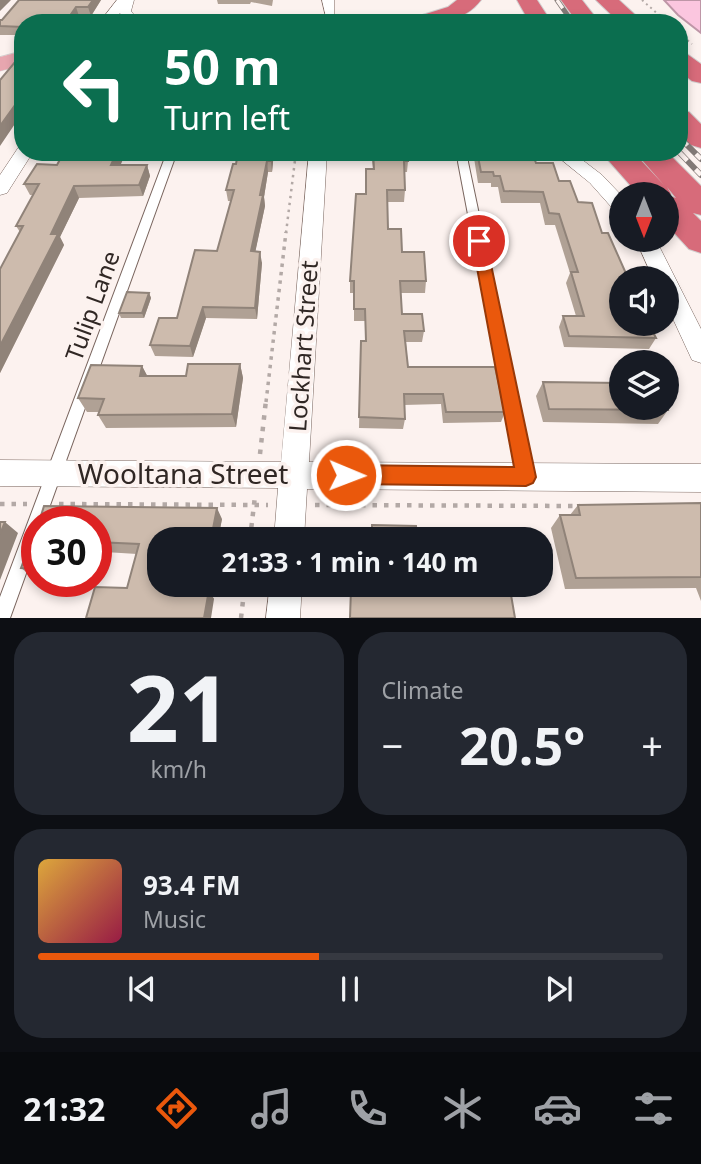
<!DOCTYPE html>
<meta charset="utf-8">
<style>
body{margin:0;font-family:"Noto Sans",sans-serif;background:#242831;color:#f1f3f6;height:100vh;display:flex;flex-direction:column;font-size:26px;white-space:nowrap}
*{box-sizing:border-box;margin:0}
p{font-size:23px;color:#9ea1a6}
.icon{flex:none;width:38px;height:38px;fill:none;stroke:currentColor;stroke-width:2;stroke-linecap:round;stroke-linejoin:round}
.map{position:relative;height:618px;overflow:hidden}
.drawer{display:flex;flex-direction:column;gap:14px;padding:14px;background:#0d0f14;flex:1}
.drawer>*{flex:none}
.banner{position:absolute;left:14px;top:14px;width:674px;height:147px;border-radius:28px;box-shadow:0 4px 10px #0003;background:#0b6e4f;color:#fff;overflow:hidden}
.needle{width:46px;rotate:180deg}
.tools{position:absolute;left:609px;top:182px;display:grid;gap:14px}
.tools a{display:grid;place-items:center;width:70px;height:70px;border-radius:50%;background:#171b24;box-shadow:0 4px 10px #0003;font-size:35px}
.speed{position:absolute;left:21px;top:506px;display:flex;gap:14px;font-size:35px;font-weight:700;text-align:center}
.speed>*{display:grid;place-content:center;width:91px;height:91px;border-radius:50%;background:#171b24;box-shadow:0 4px 10px #0003;line-height:1}
.speed .limit{border:10px solid #d22;background:#fff;color:#111}
.pin{position:absolute;display:grid;place-items:center;width:60px;height:60px;color:#fff;margin:-30px;border:4px solid #fff;border-radius:50%;box-shadow:0 2px 7px #0007}
.me{position:absolute;width:77px;margin:-38px;rotate:91deg;stroke-linejoin:round;filter:drop-shadow(0 0 5px #0008)}
.turn{display:flex;align-items:center;gap:24px;height:147px;padding:0 35px;font-size:32px}
.turn .icon{width:91px;height:91px;stroke-width:2.5}
.turn b{display:block;font-size:49px;line-height:60px}
.big{font-size:52px;font-weight:700;line-height:1.1}
.drawer .widget{flex:1;display:flex;flex-direction:column;justify-content:center;gap:10px;min-width:0;padding:0 24px;border-radius:28px;background:#242831}
.drawer .dial{align-items:center;gap:0}
.dial b{font-size:91px;line-height:1}
.song{display:flex;align-items:center;gap:21px}
.cover{width:84px;height:84px;border-radius:10px;background:linear-gradient(135deg,hsl(40 70% 55%),hsl(340 70% 35%))}
.played{height:7px;border-radius:4px;background:linear-gradient(90deg,#ea580c 45%,#363941 45%)}
.keys{display:flex;justify-content:space-around;direction:ltr}
.heat{display:flex;justify-content:space-between;align-items:center;font-size:38px;direction:ltr}
.drawer .tiles{flex:1;display:grid;gap:14px;grid-template-columns:1fr 1fr}
.widget:last-child{grid-column:span 2}
.trip{position:absolute;left:147px;top:527px;width:406px;height:70px;border-radius:28px;background:#171b24;box-shadow:0 4px 10px #0003;font-weight:700;line-height:70px;text-align:center}
.menu{display:flex;height:112px;justify-content:space-around;align-items:center;background:#090b0e;color:#9ea1a6}
.menu .icon{width:49px;height:49px}
.menu .active{color:#ea580c}
.menu b{font-size:32px;color:#f1f3f6}
.map>svg:first-child{display:block}
.water{fill:#fbc6df;stroke:#be96a7;stroke-width:2}
.lines{fill:none;stroke-linecap:round;stroke-linejoin:round}
.service-casing{stroke:#79655e;stroke-width:2}
.minor-casing{stroke:#79655e;stroke-width:1}
.primary-casing{stroke:#d1cfcf;stroke-width:1}
.motorway-casing{stroke:#d1cfcf;stroke-width:2}
.path-far3{stroke:#b3a9a6;stroke-width:2;stroke-dasharray:2 3.5;stroke-linecap:butt}
.path-far2{stroke:#b3a9a6;stroke-width:2.5;stroke-dasharray:2.5 4.5;stroke-linecap:butt}
.path-far1{stroke:#b3a9a6;stroke-width:3.5;stroke-dasharray:3.5 5;stroke-linecap:butt}
.path{stroke:#b3a9a6;stroke-width:4.5;stroke-dasharray:4.5 7;stroke-linecap:butt}
.service{fill:#fff;fill-rule:evenodd}
.minor{fill:#fff;fill-rule:evenodd}
.primary{fill:#e7a6af;fill-rule:evenodd}
.motorway{fill:#d76b7a;fill-rule:evenodd}
.rail-far1-casing{stroke:#827976;stroke-width:5}
.rail-casing{stroke:#827976;stroke-width:6}
.rail-far1{stroke:#fcf2ef;stroke-width:3.5;stroke-dasharray:10;stroke-linecap:butt}
.rail{stroke:#fcf2ef;stroke-width:4.5;stroke-dasharray:12;stroke-linecap:butt}
.wall{fill:#b0a195}
.shaded-wall{fill:#908379}
.building{fill:#cdbbad;stroke:#908379;stroke-width:2}
.route{fill:#ea580c;stroke:#983908;stroke-width:2}
.labels{text-anchor:middle;stroke-width:7;stroke-linejoin:round;paint-order:stroke}
.street-label{font-size:24px;fill:#302724;stroke:#fcf2ef}
.near-street-label{font-size:28px;fill:#302724;stroke:#fcf2ef}
</style>
<div class="map">
<svg width="701" height="618" viewBox="0 0 701 618">
<rect width="100%" height="100%" fill="#fcf2ef"/>
<path class="water" d="M664 0H701V33L678 15Z"/>
<g class="lines">
<defs>
<path id="service" d="M167 152H177L44 522H37V543L10 618H0V597Z
M464 152H497L492 155 468 157V162L534 477 531 482 526 484 521 482 518 477 458 162 459 155Z"/>
<path id="minor" d="M117 0H134L131 11 134 15 154 22 124 21 120 13 112 23H99Z
M322 0H334V17H326Z
M23 147V152H33L7 193 0 195V175L18 148Z
M309 152H327L309 462 701 464V492L307 489 304 539H274L278 488 0 486V460L281 462Z
M552 152H572L602 175 621 195V212L614 210 590 183Z
M636 240H656L701 329V363L692 360 667 306V278H653Z
M270 584H302L300 618H266Z"/>
<path id="primary" d="M138 17H210L217 19 220 23H128L131 19Z
M23 51V65L0 71V57Z"/>
<path id="motorway" d="M457 0H481C464 23 436 23 410 23L413 18 448 7Z
M517 0H537L552 23H530Z
M561 0H582L600 23H578Z
M596 0H619L644 23H620Z
M679 52 687 54 701 64V83L692 81 679 71Z
M679 110 689 112 701 124V148L691 145 679 133Z
M601 152H633L664 185 635 152H667L701 186V215L693 213 701 221V253L689 249 667 225V194H638ZM667 187 676 198 669 196 671 194Z"/>
</defs>
<use href="#service" class="service-casing"/>
<use href="#minor" class="minor-casing"/>
<use href="#primary" class="primary-casing"/>
<use href="#motorway" class="motorway-casing"/>
<path class="path-far3" d="M642 0 668 23
M229 19 294 23
M679 33 692 44"/>
<path class="path-far2" d="M286 233 296 152"/>
<path class="path-far1" d="M266 402 286 232"/>
<path class="path" d="M260 454 266 400
M0 504H27
M59 504 268 505
M315 505 580 506
M250 539 255 496
M241 618 245 584"/>
<use href="#service" class="service"/>
<use href="#minor" class="minor"/>
<use href="#primary" class="primary"/>
<use href="#motorway" class="motorway"/>
<defs>
<path id="rail-far1" d="M557 0 573 23"/>
<path id="rail" d="M679 137 701 159
M679 152 701 175"/>
</defs>
<use href="#rail-far1" class="rail-far1-casing"/>
<use href="#rail" class="rail-casing"/>
<use href="#rail-far1" class="rail-far1"/>
<use href="#rail" class="rail"/>
</g>
<path class="wall" d="M101 0 91 16H79L74 23H23V35H0V20Z
M217 0H273L272 6 251 2 250 4H218Z
M64 152H126L120 165H147L150 176 143 196 79 198 60 237 64 245 0 373V269L20 232 16 226 33 195H30L24 184 57 165Z
M238 152H274L272 172H268L264 197 265 206 255 252 262 263 257 319 206 318 193 357 155 356 150 345 177 318 217 251 231 201H228L226 190 236 164Z
M371 152H407L408 161 407 172H404L405 190 404 202H388V229L402 252 426 281 425 293H401L402 314 424 331 422 342H406L408 367 505 412 501 422 443 423 441 404 404 405 405 419 403 429 359 428 361 341H365V321H354V293H350V281L366 194 373 169Z
M475 152H532L536 163 559 181 602 233 656 338 649 349 564 347 559 327 563 316H576L566 283 570 273 555 225H545L540 203H501L498 187H491V183H478L474 158Z
M149 293 151 298 144 318H121L119 313Z
M240 364 243 378 236 427 106 428 98 415 99 412H87L78 398 142 366 147 376H186Z
M620 373H621V408L668 410 658 424 543 422 536 396 543 382 614 383Z
M701 503V601L696 588 565 589 551 528 560 515H570L578 505Z
M222 519 218 539H159L210 584 209 591 214 599 127 588 137 554 105 552 96 580V522Z
M37 526V578H34L21 568Z"/>
<path class="shaded-wall" d="M0 0H11L0 11Z
M93 0H101L91 16 88 7Z
M76 7 79 16 74 23H72L69 17Z
M40 17 42 23H34Z
M23 94V112L0 146V126Z
M117 152H126L116 176 111 165Z
M272 152H274L272 172 271 161Z
M267 161 268 172 264 197 265 206 253 263 251 251Z
M147 165 150 176 143 196 139 185Z
M74 186 79 198 60 237 64 245 0 373V346L51 234Z
M260 252 262 263 257 319 255 308Z
M149 293 151 298 144 318 142 313Z
M203 307 206 318 193 357 190 346Z
M240 364 243 378 236 427 232 414Z
M142 366 149 379 140 376Z
M217 508 222 519 218 539H211Z
M5 522 18 533 0 580V534Z
M96 543 105 552 97 580H96Z
M202 584H210L209 591 214 599 211 618H204L201 590Z"/>
<path class="building" d="M19 0H93L88 7H76L69 17H40L34 23H23V27L0 26V20H2Z
M20 56H23V94L0 126V80Z
M64 152H117L111 165H147L139 185 74 186 51 234H58L0 346V269L23 226H16L39 184H24L37 164 57 165Z
M238 152H272L271 161H267L260 195H263L251 251 260 252 255 308 203 307 190 346 150 345 159 318H177L195 250 217 251 234 190H226L233 164H236Z
M373 152H407L408 161H404L405 190H387L388 229H401L402 252H424L426 281H400L402 314H422L424 331H404L408 367H495L505 412H446L443 394H404L405 419 359 417 361 341H366L365 309H354V281H350L356 194H366V169H374Z
M477 152H532L536 163H553L559 181H570L578 202 592 203 602 233H608L628 278H621V324H649L656 338 569 336 563 316H584L571 272H578L559 214 549 213 543 192 504 191 500 176H494L493 172H481Z
M127 292 149 293 142 313H119Z
M188 364H240L232 414 98 415 104 399 78 398 91 365 142 366 140 376H186Z
M543 382 621 383V408H667V406L668 410 549 409Z
M701 503V577L576 578 560 515H580L578 505Z
M44 506 217 508 211 539H159V584H202L201 590H209L204 618H86L95 587 127 588 139 544 96 542V522H39Z
M0 522H5L0 534Z
M372 525 416 526 417 539H372Z
M37 526V569L21 568Z
M359 584H419V589H510L515 618H350L351 589H359Z"/>
<path class="route" d="M479 236 486 241 536 477 533 483 526 486 346 484 339 481 336 475 339 468 346 465 514 467 472 241Z"/>
<g class="labels">
<g class="street-label">
<text transform="translate(93 306) rotate(-70)" y="8">Tulip Lane</text>
<text transform="translate(304 346) rotate(-86)" y="8">Lockhart Street</text>
</g>
<g class="near-street-label">
<text x="183" y="484">Wooltana Street</text>
</g>
</g>
</svg>
<div class="tools">
<a><svg class="needle" viewBox="-14 -14 28 28"><path d="M0-13l5 13h-10z" fill="#e53935"/><path d="M0 13l5-13h-10z" fill="#9ea1a6"/></svg></a>
<a><svg class="icon" aria-label="sound" viewBox="0 0 24 24"><path d="M4 9h4l5-4v14l-5-4H4zM17 9q2 3 0 6"/></svg></a>
<a><svg class="icon" aria-label="layers" viewBox="0 0 24 24"><path d="M12 4l9 5-9 5-9-5zM3 14l9 5 9-5"/></svg></a>
</div>
<div class="speed"><div class="limit">30</div></div>
<div class="pin" style="left:479px;top:241px;background:#d93025"><svg class="icon" aria-label="arrive" viewBox="0 0 24 24"><path d="M6 21V4h12l-3 4 3 4H6"/></svg></div>
<svg class="me" style="left:346px;top:475px" viewBox="-20 -20 40 40"><circle r="17" fill="#ea580c" stroke="#fff" stroke-width="3"/><path d="M0-11L8 9 0 5-8 9z" fill="#fff"/></svg>
<div class="trip">21:33 · 1 min · 140 m</div>
<div class="banner">
<div class="turn"><svg class="icon" aria-label="left" viewBox="0 0 24 24"><path d="M17 20v-9H6M10 6l-5 5 5 5"/></svg><div><b>50 m</b>Turn left</div></div>
</div>
</div>
<section class="drawer">
<div class="tiles">
<div class="widget dial"><b>21</b><p>km/h</p></div>
<div class="widget"><p>Climate</p>
<div class="heat"><a>−</a><b class="big">20.5°</b><a>+</a></div>
</div>
<div class="widget">
<div class="song"><i class="cover"></i><div><b>93.4 FM</b><p>Music</p></div></div>
<div class="played"></div>
<div class="keys"><svg class="icon" aria-label="previous" viewBox="0 0 24 24"><path d="M18 5L8 12l10 7zM5 5v14"/></svg><svg class="icon" aria-label="pause" viewBox="0 0 24 24"><path d="M8 5v14M16 5v14"/></svg><svg class="icon" aria-label="next" viewBox="0 0 24 24"><path d="M6 5l10 7-10 7zM19 5v14"/></svg></div>
</div>
</div>
</section>
<nav class="menu">
<b>21:32</b>
<svg class="icon active" aria-label="directions" viewBox="0 0 24 24"><path d="M12 3l9 9-9 9-9-9zM9 14v-3h6M13 9l2 2-2 2"/></svg>
<svg class="icon" aria-label="music" viewBox="0 0 24 24"><path d="M9 18V5l10-2v13"/><circle cx="6" cy="18" r="3"/><circle cx="16" cy="16" r="3"/></svg>
<svg class="icon" aria-label="phone" viewBox="0 0 24 24"><path d="M5 4h4l2 5-3 2q2 4 5 5l2-3 5 2v4C11 20 4 13 5 4z"/></svg>
<svg class="icon" aria-label="climate" viewBox="0 0 24 24"><path d="M12 3v18M4 7l16 10M4 17L20 7"/></svg>
<svg class="icon" aria-label="car" viewBox="0 0 24 24"><path d="M5 17H2v-5l4-1 3-4h7l3 4 3 1v5h-3M9 17h6M6 11h13"/><circle cx="7" cy="17" r="2"/><circle cx="17" cy="17" r="2"/></svg>
<svg class="icon" aria-label="filters" viewBox="0 0 24 24"><path d="M4 7h16M4 17h16"/><circle cx="9" cy="7" r="2"/><circle cx="15" cy="17" r="2"/></svg>
</nav>
